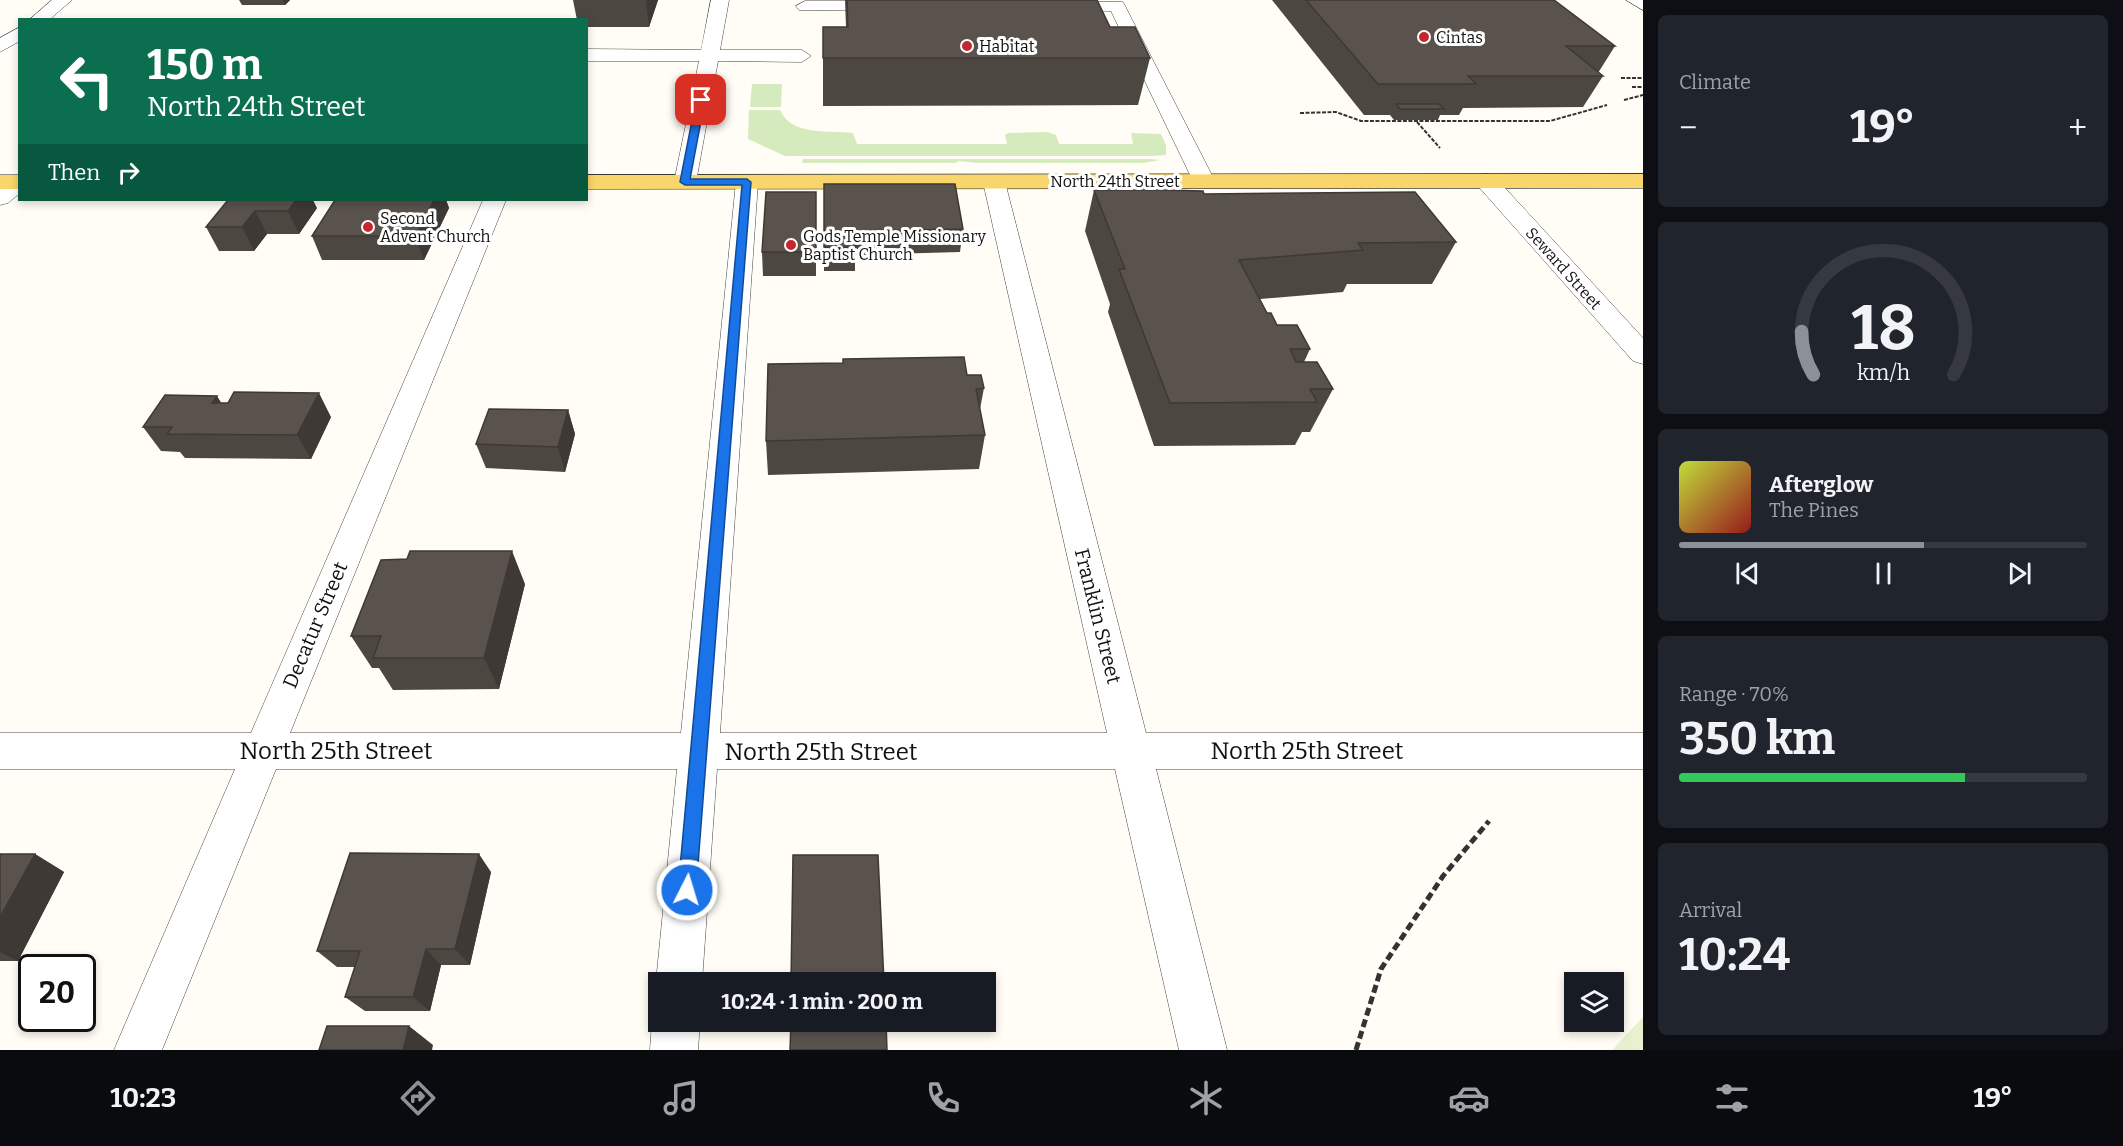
<!DOCTYPE html>
<meta charset="utf-8">
<style>
body{margin:0;font-family:Bitter,serif;background:#20242c;color:#f1f3f6;height:100vh;display:flex;flex-direction:column;font-size:22px;white-space:nowrap}
*{box-sizing:border-box;margin:0}
p{font-size:20px;color:#9ea1a6}
.icon{flex:none;width:33px;height:33px;fill:none;stroke:currentColor;stroke-width:2;stroke-linecap:round;stroke-linejoin:round}
.map{position:relative;flex:1;overflow:hidden}
.drawer{display:flex;flex-direction:column;gap:15px;padding:15px;background:#0d0f14;width:480px}
.drawer>*{flex:none}
.banner{position:absolute;left:18px;top:18px;width:570px;height:183px;border-radius:0px;box-shadow:0 3px 9px #0003;background:#0b6e4f;color:#fff;overflow:hidden}
.fabs{position:absolute;left:1564px;top:972px;display:grid;gap:12px}
.fabs a{display:grid;place-items:center;width:60px;height:60px;border-radius:0px;background:#171b24;box-shadow:0 3px 9px #0003;font-size:30px}
.speed{position:absolute;left:18px;top:954px;display:flex;gap:12px;font-size:30px;font-weight:700;text-align:center}
.speed>*{display:grid;place-content:center;width:78px;height:78px;border-radius:50%;background:#171b24;box-shadow:0 3px 9px #0003;line-height:1}
.speed .limit{border:3px solid #111;border-radius:9px;background:#fff;color:#111}
.pin{position:absolute;display:grid;place-items:center;width:51px;height:51px;color:#fff;margin:-26px;border-radius:12px;box-shadow:0 3px 9px #0006}
.me{position:absolute;width:66px;margin:-33px;rotate:5deg;stroke-linejoin:round;filter:drop-shadow(0 0 4px #0008)}
.turn{display:flex;align-items:center;gap:21px;height:126px;padding:0 30px;font-size:27px}
.turn .icon{width:78px;height:78px;stroke-width:2.5}
.turn b{display:block;font-size:42px;line-height:51px}
.then{display:flex;align-items:center;height:57px;padding:0 30px;background:#0003;gap:12px;font-size:22px}
.big{font-size:45px;font-weight:700;line-height:1.1}
.drawer .card{flex:1;display:flex;flex-direction:column;justify-content:center;gap:9px;min-width:0;padding:0 21px;border-radius:9px;background:#20242c}
.drawer .dial{align-items:center;gap:0}
.dial svg{height:156px;overflow:visible;fill:none;stroke:#363941;stroke-width:7;stroke-linecap:round;text-anchor:middle}
.dial text{fill:#f1f3f6;stroke:none}
.song{display:flex;align-items:center;gap:18px}
.cover{width:72px;height:72px;border-radius:9px;background:linear-gradient(135deg,hsl(70 70% 55%),hsl(0 70% 35%))}
.played{height:6px;border-radius:3px;background:linear-gradient(90deg,#8c9099 60%,#363941 60%)}
.keys{display:flex;justify-content:space-around;direction:ltr}
.heat{display:flex;justify-content:space-between;align-items:center;font-size:33px;direction:ltr}
.charge{height:9px;border-radius:4px;background:linear-gradient(90deg,#34c759 70%,#363941 0)}
.trip{position:absolute;left:648px;top:972px;width:348px;height:60px;border-radius:0px;background:#171b24;box-shadow:0 3px 9px #0003;font-weight:700;line-height:60px;text-align:center}
.tab-bar{display:flex;height:96px;justify-content:space-around;align-items:center;background:#090b0e;color:#9ea1a6}
.tab-bar .icon{width:42px;height:42px}
.tab-bar .on{color:#8c9099}
.tab-bar b{font-size:27px;color:#f1f3f6}
main{display:flex;flex:1;min-height:0}
.map>svg:first-child{display:block}
.green{fill:#d5ebbd}
.pitch{fill:#e6f2cf}
.lines{fill:none;stroke-linecap:round;stroke-linejoin:round}
.minor-casing{stroke:#444;stroke-width:1}
.major-casing{stroke:#222;stroke-width:1}
.path-far1{stroke:#333;stroke-width:2;stroke-dasharray:4 1.5;stroke-linecap:butt}
.path{stroke:#333;stroke-width:5;stroke-dasharray:8 4;stroke-linecap:butt}
.minor{fill:#fff;fill-rule:evenodd}
.major{fill:#f9d66b;fill-rule:evenodd}
.wall{fill:#4d4742}
.shaded-wall{fill:#3f3936}
.building{fill:#5a524d;stroke:#3f3936;stroke-width:1.5}
.route{fill:#1a73e8;stroke:#114b97;stroke-width:1.5}
.poi-dot{fill:#c4262e;stroke:#fff;stroke-width:2}
.labels{text-anchor:middle;stroke-width:6;stroke-linejoin:round;paint-order:stroke}
.far-poi-label{font-size:16px;fill:#111;stroke:#fff;text-anchor:start}
.far-street-label{font-size:16px;fill:#111;stroke:#fff}
.street-label{font-size:20px;fill:#111;stroke:#fff}
.near-street-label{font-size:24px;fill:#111;stroke:#fff}
</style>
<main>
<div class="map">
<svg width="1643" height="1050" viewBox="0 0 1643 1050">
<rect width="100%" height="100%" fill="#fffdf5"/>
<path class="green" d="M752 84H782L781 107H750Z
M749 110H780C792 137 830 130 853 133L857 144H1007L1005 135 1008 133 1047 132 1056 135 1059 144H1133L1131 133 1161 134 1166 145V155L1150 156H785L748 139Z
M803 159H1151L1160 160 1143 163H977L959 161 955 163H802Z"/>
<path class="pitch" d="M1643 1017V1050H1613L1614 1048Z"/>
<g class="lines">
<defs>
<path id="minor" d="M52 0H72L49 20H29Z
M711 0H729L720 50H802L811 56 802 62 718 61 696 182 693 187H677L674 182 699 61H586V49L701 50Z
M1626 0H1643V10Z
M805 1H891L900 6 891 11 799 10 796 6Z
M1057 1 1123 2 1215 181 1212 186H1196L1193 181 1111 11 1051 10 1048 6Z
M20 27V41L0 52V38Z
M1486 174 1494 176 1643 338V364L1633 361 1478 186 1475 181 1478 176Z
M747 175 755 177 758 182 720 733H1107L983 182 986 177H1002L1005 182 1146 733H1643V769H1156L1227 1050H1179L1115 769H717L702 982H658V989L656 982 677 769H276L162 1050H114L235 769H0V733H251L483 200H506L290 733H681L736 182 739 177Z
M20 176V193L8 203 0 205V186L10 177Z
M658 1006V1022H700L698 1050H650L652 1022Z"/>
<path id="major" d="M1643 174V188L586 189V175Z
M0 175H20V189H0Z"/>
</defs>
<use href="#minor" class="minor-casing"/>
<use href="#major" class="major-casing"/>
<path class="path-far1" d="M1621 78H1643
M1632 87H1643
M1624 100 1643 95
M1300 113 1336 112 1361 121H1550L1607 105
M1417 122 1440 148"/>
<path class="path" d="M1356 1050 1381 969 1443 876 1489 821"/>
<use href="#minor" class="minor"/>
<use href="#major" class="major"/>
</g>
<path class="wall" d="M239 0H290L285 5H242Z
M573 0H658L649 27H586V20H577Z
M845 0H1097L1110 27 1150 58 1138 105 823 106V27H846Z
M1272 0H1554L1615 46 1598 73 1603 76 1583 107 1463 108 1459 115H1440L1438 120H1394L1390 115H1364Z
M824 184 963 229 960 252 855 255V271H824Z
M1094 190 1204 194 1456 242 1432 284H1347L1343 292 1260 299 1267 313 1277 325 1310 349 1304 362 1333 389 1310 432H1302L1295 445 1154 446 1108 312 1110 304 1085 231Z
M816 192V276H763L762 252Z
M228 200 317 208 299 234H267L254 251H219L206 227Z
M335 200H446L449 208 424 260H322L312 236Z
M843 359 984 388 980 409 985 435 979 469 768 475 766 441 843 363Z
M221 403 331 417 311 459 185 458 180 452 161 451 143 427Z
M568 410 575 434 565 472 486 468 476 444Z
M525 584 499 689 393 690 379 668H372L351 636Z
M0 854H35L64 872 18 961H0Z
M491 872 470 965H441L430 1011H365L345 997 355 967H337L317 951Z"/>
<path class="shaded-wall" d="M283 0H290L285 5Z
M646 0H658L649 27Z
M296 200H313L317 208 299 234 288 211Z
M434 200H446L449 208 424 260 415 236Z
M255 211 267 234 254 251 242 227Z
M319 393 331 417 311 459 297 435Z
M217 396 232 420 212 403Z
M568 410 575 434 565 472 558 447Z
M512 551 525 584 499 689 484 658Z
M35 854 64 872 18 961 0 952V917Z
M479 854 491 872 470 965 455 949Z
M426 949 441 965 430 1011 413 997Z
M409 1026 433 1045 432 1050H403Z"/>
<path class="building" d="M847 0H1097L1110 27H1135L1150 58H823V27H848Z
M1306 0H1554L1615 46H1566L1603 76H1468L1476 84H1378Z
M1396 104H1439L1444 109H1400Z
M824 184H955L963 229 855 231 856 247H824Z
M1094 190H1164L1203 191 1204 194 1415 192 1456 242 1358 243 1363 250 1239 260 1267 313H1271L1277 325H1297L1310 349H1290L1296 362H1317L1333 389H1310L1317 402 1170 403 1119 269H1125Z
M766 192H816V252H762Z
M228 200H296L288 211H255L242 227H206Z
M335 200H434L415 236H312Z
M964 357 967 375H981L984 388 976 389 985 435 766 441 768 364 843 363V359Z
M234 392 319 393 297 435 167 434 172 427H143L165 395 217 396 212 403H228Z
M489 409 568 410 558 447 476 444Z
M410 551H512L484 658H373L381 636H351L381 560 407 559Z
M350 853 479 854 455 949H426L413 997H345L360 951H317Z
M0 854H35L0 917Z
M793 855H878L884 982H791Z
M791 1022H886L887 1050H790Z
M327 1026H409L403 1050H319Z"/>
<path class="route" d="M701 98 705 100 690 179H747L751 182 696 890 693 897 687 899 681 897 678 890 742 185H685L680 182 696 100Z"/>
<g class="poi-dot">
<circle cx="1424" cy="37" r="6"/>
<circle cx="967" cy="46" r="6"/>
<circle cx="368" cy="227" r="6"/>
<circle cx="791" cy="245" r="6"/>
</g>
<g class="labels">
<g class="far-poi-label">
<text x="1436" y="43">Cintas</text>
<text x="979" y="52">Habitat</text>
<text x="380" y="224">Second<tspan x="380" dy="18">Advent Church</tspan></text>
<text x="803" y="242">Gods Temple Missionary<tspan x="803" dy="18">Baptist Church</tspan></text>
</g>
<g class="far-street-label">
<text x="1115" y="187">North 24th Street</text>
<text transform="translate(1564 268) rotate(48)" y="6">Seward Street</text>
</g>
<g class="street-label">
<text transform="translate(1098 616) rotate(76)" y="7">Franklin Street</text>
<text transform="translate(315 625) rotate(-67)" y="7">Decatur Street</text>
</g>
<g class="near-street-label">
<text x="336" y="759">North 25th Street</text>
<text x="1307" y="759">North 25th Street</text>
<text x="821" y="760">North 25th Street</text>
</g>
</g>
</svg>
<div class="fabs">
<a><svg class="icon" aria-label="layers" viewBox="0 0 24 24"><path d="M12 4l9 5-9 5-9-5zM3 14l9 5 9-5"/></svg></a>
</div>
<div class="speed"><div class="limit">20</div></div>
<div class="pin" style="left:701px;top:100px;background:#d93025"><svg class="icon" aria-label="arrive" viewBox="0 0 24 24"><path d="M6 21V4h12l-3 4 3 4H6"/></svg></div>
<svg class="me" style="left:687px;top:890px" viewBox="-20 -20 40 40"><circle r="17" fill="#1a73e8" stroke="#fff" stroke-width="3"/><path d="M0-11L8 9 0 5-8 9z" fill="#fff"/></svg>
<div class="trip">10:24 · 1 min · 200 m</div>
<div class="banner">
<div class="turn"><svg class="icon" aria-label="left" viewBox="0 0 24 24"><path d="M17 20v-9H6M10 6l-5 5 5 5"/></svg><div><b>150 m</b>North 24th Street</div></div>
<div class="then">Then<svg class="icon" aria-label="right" viewBox="0 0 24 24"><path d="M7 20v-9h11M14 6l5 5-5 5"/></svg></div>
</div>
</div>
<section class="drawer">
<div class="card"><p>Climate</p>
<div class="heat"><a>−</a><b class="big">19°</b><a>+</a></div>
</div>
<div class="card dial"><svg viewBox="0 0 100 80">
<path d="M14 69A42 42 0 1 1 86 69"/>
<path d="M14 69A42 42 0 0 1 8 47" stroke="#8c9099"/>
<text x="50" y="56" font-size="32" font-weight="700">18</text>
<text x="50" y="72" font-size="11">km/h</text>
</svg></div>
<div class="card">
<div class="song"><i class="cover"></i><div><b>Afterglow</b><p>The Pines</p></div></div>
<div class="played"></div>
<div class="keys"><svg class="icon" aria-label="previous" viewBox="0 0 24 24"><path d="M18 5L8 12l10 7zM5 5v14"/></svg><svg class="icon" aria-label="pause" viewBox="0 0 24 24"><path d="M8 5v14M16 5v14"/></svg><svg class="icon" aria-label="next" viewBox="0 0 24 24"><path d="M6 5l10 7-10 7zM19 5v14"/></svg></div>
</div>
<div class="card"><p>Range · 70%</p><b class="big">350 km</b><div class="charge"></div></div>
<div class="card"><p>Arrival</p><b class="big">10:24</b></div>
</section>
</main>
<nav class="tab-bar">
<b>10:23</b>
<svg class="icon on" aria-label="directions" viewBox="0 0 24 24"><path d="M12 3l9 9-9 9-9-9zM9 14v-3h6M13 9l2 2-2 2"/></svg>
<svg class="icon" aria-label="music" viewBox="0 0 24 24"><path d="M9 18V5l10-2v13"/><circle cx="6" cy="18" r="3"/><circle cx="16" cy="16" r="3"/></svg>
<svg class="icon" aria-label="phone" viewBox="0 0 24 24"><path d="M5 4h4l2 5-3 2q2 4 5 5l2-3 5 2v4C11 20 4 13 5 4z"/></svg>
<svg class="icon" aria-label="climate" viewBox="0 0 24 24"><path d="M12 3v18M4 7l16 10M4 17L20 7"/></svg>
<svg class="icon" aria-label="car" viewBox="0 0 24 24"><path d="M5 17H2v-5l4-1 3-4h7l3 4 3 1v5h-3M9 17h6M6 11h13"/><circle cx="7" cy="17" r="2"/><circle cx="17" cy="17" r="2"/></svg>
<svg class="icon" aria-label="filters" viewBox="0 0 24 24"><path d="M4 7h16M4 17h16"/><circle cx="9" cy="7" r="2"/><circle cx="15" cy="17" r="2"/></svg>
<b>19°</b>
</nav>
